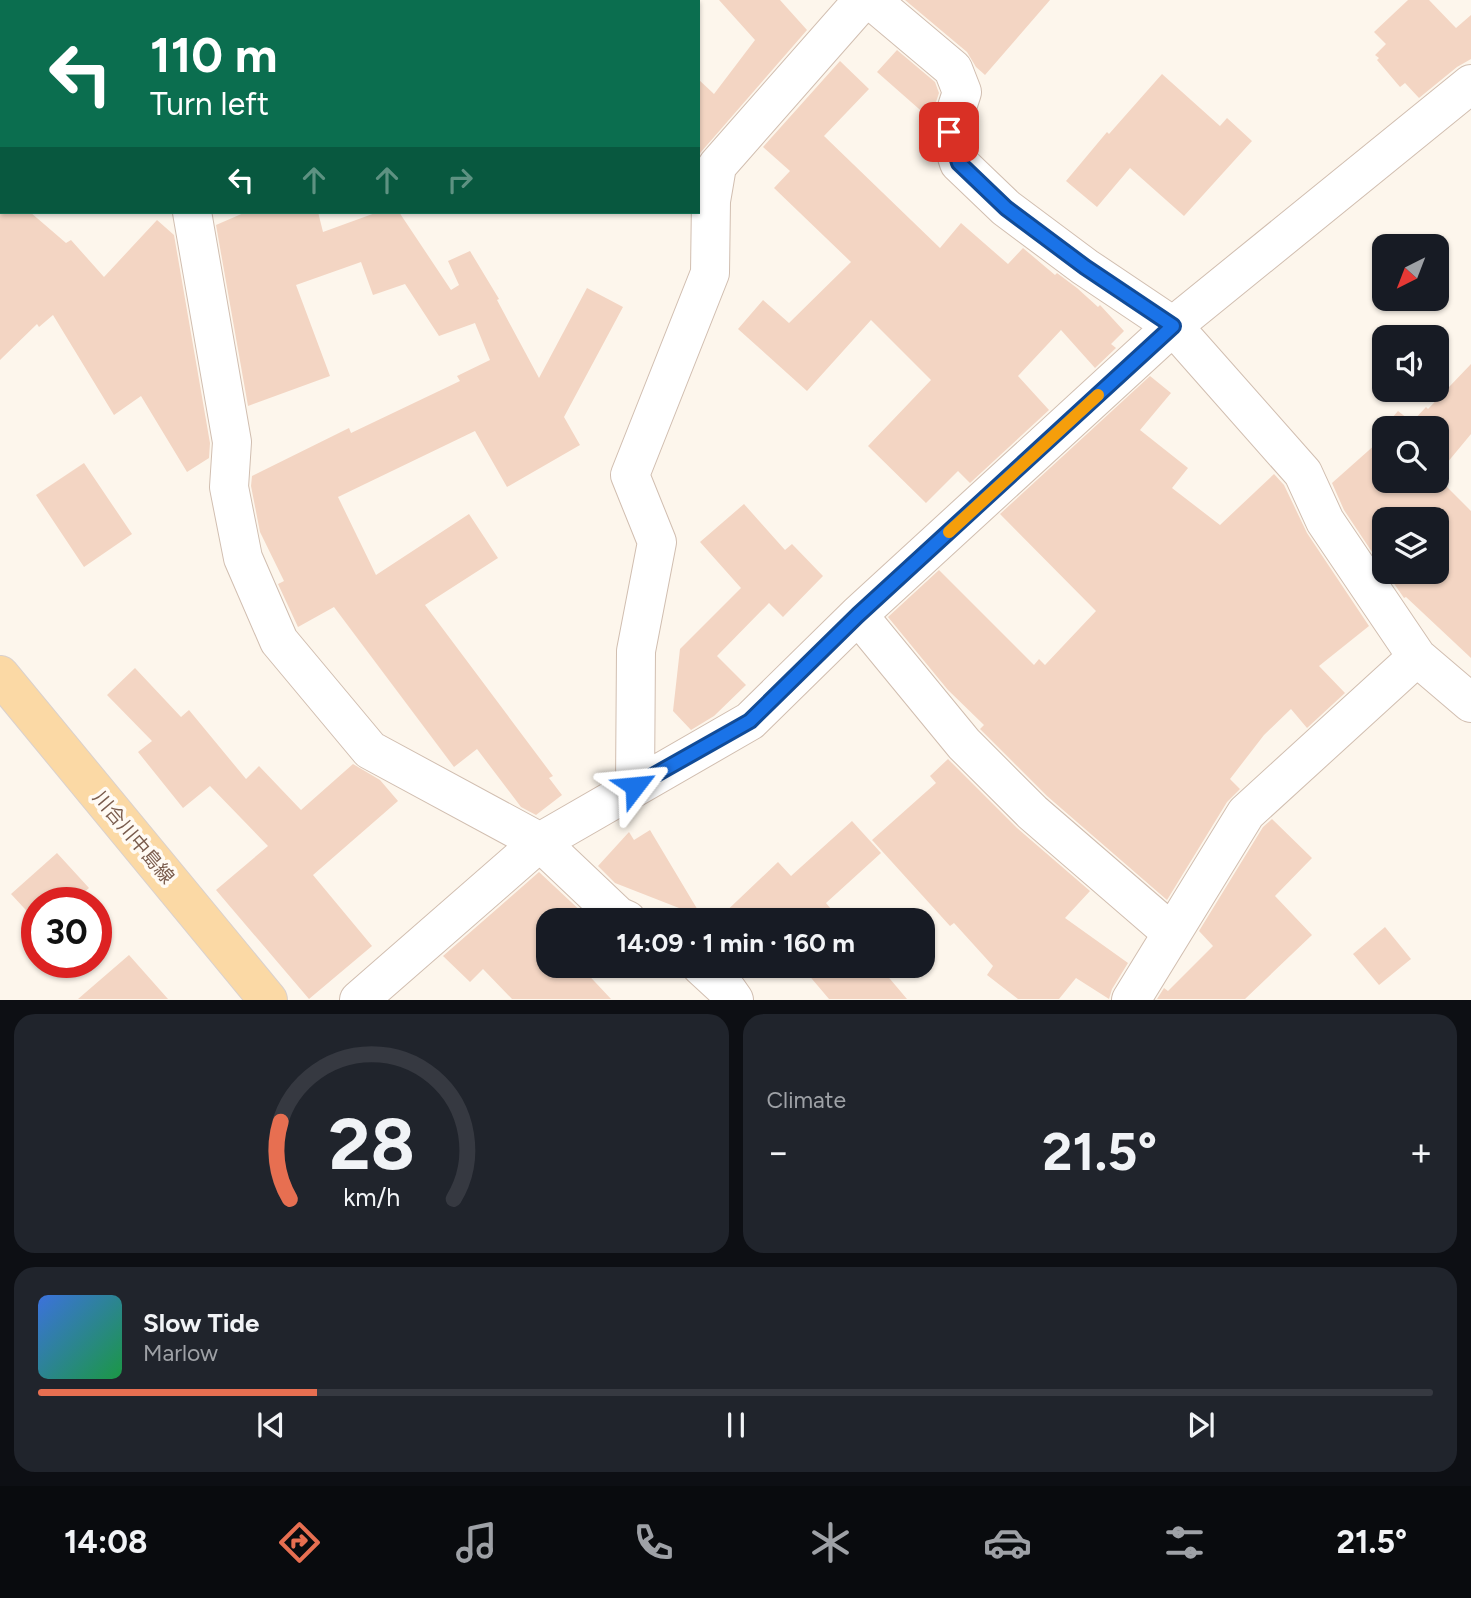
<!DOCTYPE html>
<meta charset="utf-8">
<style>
body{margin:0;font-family:Figtree,"Noto Sans JP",sans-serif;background:#20242c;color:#f1f3f6;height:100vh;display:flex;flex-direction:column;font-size:26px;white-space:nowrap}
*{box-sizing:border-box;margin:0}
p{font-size:23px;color:#9ea1a6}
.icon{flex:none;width:38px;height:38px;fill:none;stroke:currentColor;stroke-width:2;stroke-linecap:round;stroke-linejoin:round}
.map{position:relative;height:1000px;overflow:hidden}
.side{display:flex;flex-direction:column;gap:14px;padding:14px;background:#0d0f14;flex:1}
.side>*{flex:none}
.guide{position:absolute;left:0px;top:0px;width:700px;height:214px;box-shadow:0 2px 5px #0004;background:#0b6e4f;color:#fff;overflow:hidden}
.needle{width:46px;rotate:222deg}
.controls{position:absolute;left:1372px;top:234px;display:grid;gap:14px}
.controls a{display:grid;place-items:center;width:77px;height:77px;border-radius:14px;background:#171b24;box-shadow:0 2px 5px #0004;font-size:35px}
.speed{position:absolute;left:21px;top:887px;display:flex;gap:14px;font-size:35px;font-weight:700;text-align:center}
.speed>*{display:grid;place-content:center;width:91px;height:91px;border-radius:50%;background:#171b24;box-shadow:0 2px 5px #0004;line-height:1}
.speed .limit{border:10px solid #d22;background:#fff;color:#111}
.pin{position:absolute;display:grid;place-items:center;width:60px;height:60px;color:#fff;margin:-30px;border-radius:14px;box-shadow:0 4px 10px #0006}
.me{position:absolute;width:77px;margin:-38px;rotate:61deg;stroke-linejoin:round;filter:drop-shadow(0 0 5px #0008)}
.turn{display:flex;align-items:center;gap:24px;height:147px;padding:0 35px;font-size:32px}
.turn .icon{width:91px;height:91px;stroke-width:2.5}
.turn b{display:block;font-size:49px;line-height:60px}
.lanes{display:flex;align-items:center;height:66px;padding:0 35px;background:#0003;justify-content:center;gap:35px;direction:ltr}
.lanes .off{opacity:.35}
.big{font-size:52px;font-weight:700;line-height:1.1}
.side .widget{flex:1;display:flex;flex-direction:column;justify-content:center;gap:10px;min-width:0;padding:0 24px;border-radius:21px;background:#20242c}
.side .dial{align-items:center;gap:0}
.dial svg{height:182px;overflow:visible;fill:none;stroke:#363941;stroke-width:7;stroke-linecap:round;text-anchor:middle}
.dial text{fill:#f1f3f6;stroke:none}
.song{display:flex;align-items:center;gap:21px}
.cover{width:84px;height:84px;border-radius:10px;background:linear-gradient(135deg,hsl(220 70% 55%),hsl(140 70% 35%))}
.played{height:7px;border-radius:4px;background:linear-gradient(90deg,#e76f51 20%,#363941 20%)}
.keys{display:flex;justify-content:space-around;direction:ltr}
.heat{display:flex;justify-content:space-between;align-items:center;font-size:38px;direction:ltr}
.side .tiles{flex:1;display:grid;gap:14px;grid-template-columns:1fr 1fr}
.widget:last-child{grid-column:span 2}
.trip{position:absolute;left:536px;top:908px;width:399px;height:70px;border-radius:21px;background:#171b24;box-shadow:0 2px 5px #0004;font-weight:700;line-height:70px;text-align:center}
.tabs{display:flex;height:112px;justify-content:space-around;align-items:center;background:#090b0e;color:#9ea1a6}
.tabs .icon{width:49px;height:49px}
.tabs .on{color:#e76f51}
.tabs b{font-size:32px;color:#f1f3f6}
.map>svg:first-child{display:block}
.building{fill:#f3d5c3}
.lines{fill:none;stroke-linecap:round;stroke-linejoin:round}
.minor-casing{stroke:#d1beb0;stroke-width:40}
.major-casing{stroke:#dad1cd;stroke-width:40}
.minor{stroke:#fff;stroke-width:38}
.major{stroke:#fbd9a5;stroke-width:38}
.route-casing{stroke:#114b97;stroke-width:18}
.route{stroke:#1a73e8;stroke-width:12}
.slow{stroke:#f59e0b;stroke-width:12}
.labels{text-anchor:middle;stroke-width:7;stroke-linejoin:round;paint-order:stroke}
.street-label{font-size:19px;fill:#7a5c4d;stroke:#fffaf3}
</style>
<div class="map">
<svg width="1471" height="1000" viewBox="0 0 1471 1000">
<rect width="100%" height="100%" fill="#fdf6ec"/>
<path class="building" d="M719 0H780L807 30 701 152 698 156V79L714 94 755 40Z
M905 0H1050L985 75 976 67 967 52Z
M1408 0H1429L1456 28 1471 15V59L1457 67 1419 98 1405 83 1400 87 1377 60 1379 58 1375 55 1386 44 1374 32Z
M897 50 935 82 939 93 934 108 927 116 877 72Z
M840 61 869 89 824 136 940 248 961 223 1008 264 1023 248 1055 275 1057 273 1077 288 1098 307 1100 305 1124 331 1111 344 1116 348 1095 368 1061 330 1018 376 1049 410 970 483 958 471 926 503 868 446 931 380 871 320 807 391 738 329 763 300 789 323 851 262 774 188 790 171 763 147Z
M1162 74 1220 126 1227 118 1252 141 1184 216 1130 168 1097 207 1066 181 1107 132 1109 134Z
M0 212H30L66 243 71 240 104 277 157 220 174 235 210 443 209 458 187 472 141 396 114 415 53 315 39 327 37 324 0 360Z
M246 212H318L323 232 378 212H399L451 290 459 285 448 261 470 251 499 299 497 300 539 378 587 288 623 307 564 417 580 445 507 487 475 431 338 497 376 575 469 514 498 558 425 605 553 776 549 778 562 795 536 815 521 807 477 749 454 767 334 607 298 627 278 584 284 581 260 532 251 486 252 476 349 428 351 433 460 381 457 376 490 360 475 323 439 336 405 284 373 295 361 262 296 285 330 376 248 406 216 225Z
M1471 364V434L1437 475V429H1384V481H1437V477L1471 511V658L1406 597 1404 598 1386 572H1437V520H1384V570L1344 510 1332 483 1377 443 1373 440 1398 411 1412 422 1426 407 1428 409Z
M1150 376 1171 393 1140 430 1188 468 1172 488 1220 525 1274 474 1284 485 1307 533 1369 626 1319 666 1345 693 1307 728 1291 709 1264 735 1230 779 1240 789 1227 802 1167 900 1047 796 980 729 984 725 948 690 888 617 939 570 1034 665 1039 659 1045 665 1096 611 1000 514Z
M84 463 132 534 84 567 36 495Z
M744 504 785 550 792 544 823 576 783 617 769 603 717 656 746 685 714 716 691 730 673 711 680 649 741 588 700 542Z
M135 668 181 717 189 710 246 779 259 766 301 810 353 764 380 780 398 801 313 875 372 946 309 999 216 890 268 846 210 786 183 808 138 752 152 741 107 695Z
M948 759 1017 828 1090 891 1065 918 1128 963 1112 989 1109 999 1076 978 1059 999H1018L987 975 993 966 954 923 950 926 872 840 936 783 930 776Z
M1272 819 1312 858 1275 896 1312 935 1245 999H1157L1164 988 1168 991 1213 946 1199 931 1263 827Z
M852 821 881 853 826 903 840 920H717L778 862 791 876Z
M650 830 702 917 615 883 598 866 629 832 634 840Z
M57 853 89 888 72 903H37V922L11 894Z
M539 872 586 916 581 920H548V966H580L611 999H512L483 969 470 982 443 956Z
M1385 927 1411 959 1379 985 1353 954Z
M129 955 168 999H78Z
M801 966H879L907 999H829Z"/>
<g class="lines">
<defs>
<path id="minor" d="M410 0 412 2
M871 0 953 69 962 92 949 132 959 163 1006 208 1085 267 1173 326 1303 473 1325 521 1417 657 1471 703
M183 2 187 0
M192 212 232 442 229 487 243 558 279 641 370 750 540 842 618 916 627 920
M858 615 964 744 1032 812 1172 933
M635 786 636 651 657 542 630 475 710 273 711 201 717 166 863 0
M701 966 727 990 734 1000
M359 1000 540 842 750 721 858 615 1173 326 1471 84
M1131 1000 1246 813 1417 657"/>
<path id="major" d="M0 675 268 1000"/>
</defs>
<use href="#minor" class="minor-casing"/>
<use href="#major" class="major-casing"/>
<use href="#minor" class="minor"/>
<use href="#major" class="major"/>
</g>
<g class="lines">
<defs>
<path id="route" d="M635 786 750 721 858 615 1173 326 1085 267 1006 208 959 163 949 132"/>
</defs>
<use href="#route" class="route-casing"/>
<use href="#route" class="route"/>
<path class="slow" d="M949 532 1098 395"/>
</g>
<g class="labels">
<g class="street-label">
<text transform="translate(134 837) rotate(50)" y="7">川合川中島線</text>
</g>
</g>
</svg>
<div class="controls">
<a><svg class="needle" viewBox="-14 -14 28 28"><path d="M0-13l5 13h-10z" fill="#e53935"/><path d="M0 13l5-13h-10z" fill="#9ea1a6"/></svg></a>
<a><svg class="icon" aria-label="sound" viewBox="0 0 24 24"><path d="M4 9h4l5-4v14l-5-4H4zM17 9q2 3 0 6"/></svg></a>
<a><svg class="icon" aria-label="search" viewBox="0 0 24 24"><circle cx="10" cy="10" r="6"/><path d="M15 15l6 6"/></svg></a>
<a><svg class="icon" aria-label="layers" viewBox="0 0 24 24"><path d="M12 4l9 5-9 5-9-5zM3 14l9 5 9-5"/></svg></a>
</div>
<div class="speed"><div class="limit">30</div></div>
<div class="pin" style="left:949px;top:132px;background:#d93025"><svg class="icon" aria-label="arrive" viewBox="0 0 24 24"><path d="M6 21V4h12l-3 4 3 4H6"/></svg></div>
<svg class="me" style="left:635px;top:786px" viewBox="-20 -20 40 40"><path d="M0-17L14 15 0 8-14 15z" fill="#1a73e8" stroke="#fff" stroke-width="4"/></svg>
<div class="trip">14:09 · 1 min · 160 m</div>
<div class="guide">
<div class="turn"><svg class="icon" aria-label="left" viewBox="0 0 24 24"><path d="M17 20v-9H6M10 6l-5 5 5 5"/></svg><div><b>110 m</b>Turn left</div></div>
<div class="lanes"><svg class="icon" aria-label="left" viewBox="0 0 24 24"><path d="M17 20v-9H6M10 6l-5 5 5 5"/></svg><svg class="icon off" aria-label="ahead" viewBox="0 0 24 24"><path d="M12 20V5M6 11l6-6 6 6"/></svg><svg class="icon off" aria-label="ahead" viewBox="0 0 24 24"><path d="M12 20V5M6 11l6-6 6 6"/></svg><svg class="icon off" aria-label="right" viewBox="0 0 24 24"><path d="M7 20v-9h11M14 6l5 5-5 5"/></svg></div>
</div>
</div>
<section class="side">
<div class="tiles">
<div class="widget dial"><svg viewBox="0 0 100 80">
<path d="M14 69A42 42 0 1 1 86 69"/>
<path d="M14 69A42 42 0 0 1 10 35" stroke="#e76f51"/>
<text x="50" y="56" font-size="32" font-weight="700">28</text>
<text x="50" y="72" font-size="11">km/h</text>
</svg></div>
<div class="widget"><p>Climate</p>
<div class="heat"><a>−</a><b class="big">21.5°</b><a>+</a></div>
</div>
<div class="widget">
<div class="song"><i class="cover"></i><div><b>Slow Tide</b><p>Marlow</p></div></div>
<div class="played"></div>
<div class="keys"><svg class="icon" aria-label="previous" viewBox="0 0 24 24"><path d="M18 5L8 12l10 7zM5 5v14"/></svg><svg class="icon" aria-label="pause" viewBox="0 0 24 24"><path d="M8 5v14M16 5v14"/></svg><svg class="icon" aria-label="next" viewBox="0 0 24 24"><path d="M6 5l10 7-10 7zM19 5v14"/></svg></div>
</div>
</div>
</section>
<nav class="tabs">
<b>14:08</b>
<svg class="icon on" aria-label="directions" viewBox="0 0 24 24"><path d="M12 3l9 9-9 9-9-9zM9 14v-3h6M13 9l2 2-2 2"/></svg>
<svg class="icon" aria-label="music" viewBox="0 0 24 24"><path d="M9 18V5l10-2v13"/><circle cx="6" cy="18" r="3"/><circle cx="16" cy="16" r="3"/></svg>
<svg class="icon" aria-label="phone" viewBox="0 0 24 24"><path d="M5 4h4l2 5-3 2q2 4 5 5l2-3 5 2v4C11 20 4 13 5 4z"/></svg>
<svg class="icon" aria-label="climate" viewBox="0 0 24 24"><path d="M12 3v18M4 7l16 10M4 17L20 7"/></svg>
<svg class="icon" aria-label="car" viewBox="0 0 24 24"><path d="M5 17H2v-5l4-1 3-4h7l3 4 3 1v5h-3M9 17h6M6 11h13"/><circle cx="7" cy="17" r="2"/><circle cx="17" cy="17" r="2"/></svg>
<svg class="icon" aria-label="filters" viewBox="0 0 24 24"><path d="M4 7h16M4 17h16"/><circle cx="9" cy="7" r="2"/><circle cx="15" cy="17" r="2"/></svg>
<b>21.5°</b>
</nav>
